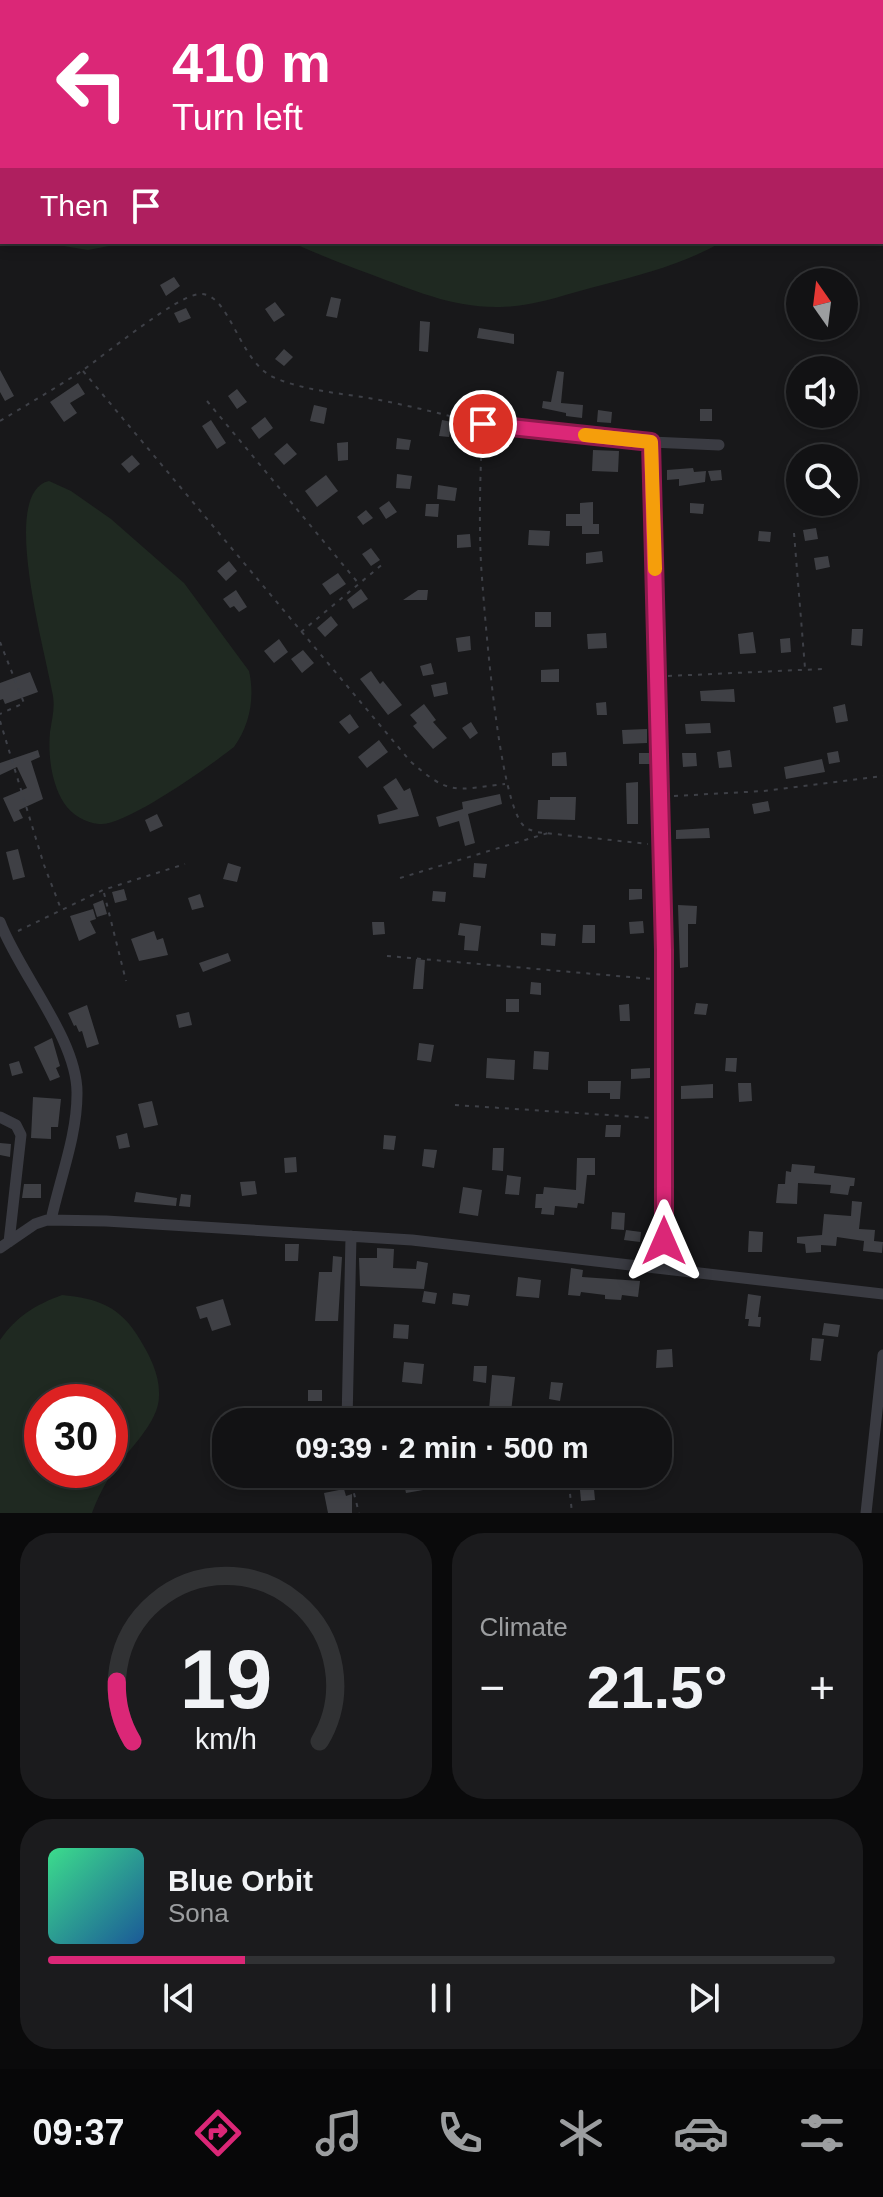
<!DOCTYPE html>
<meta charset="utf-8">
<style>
body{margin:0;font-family:Arial,sans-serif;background:#1b1b1d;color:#f1f3f6;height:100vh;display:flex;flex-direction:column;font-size:30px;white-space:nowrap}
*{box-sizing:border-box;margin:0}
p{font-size:26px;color:#9c9ea0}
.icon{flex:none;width:44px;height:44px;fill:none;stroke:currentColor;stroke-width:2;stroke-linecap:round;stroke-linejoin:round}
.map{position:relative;height:1513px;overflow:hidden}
.panel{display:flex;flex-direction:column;gap:20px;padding:20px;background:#0a0a0b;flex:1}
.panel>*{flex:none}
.hud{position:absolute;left:0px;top:0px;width:884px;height:244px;box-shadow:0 4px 12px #0003,0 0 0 2px #313234;background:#db2777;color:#fff;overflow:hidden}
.needle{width:52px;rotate:346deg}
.fabs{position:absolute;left:786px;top:268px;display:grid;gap:16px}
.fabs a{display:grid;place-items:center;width:72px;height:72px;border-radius:50%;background:#121214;box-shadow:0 4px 12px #0003,0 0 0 2px #313234;font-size:40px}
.speed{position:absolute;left:24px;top:1384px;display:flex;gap:16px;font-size:40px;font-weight:700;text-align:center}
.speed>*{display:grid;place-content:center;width:104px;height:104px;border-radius:50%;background:#121214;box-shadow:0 4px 12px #0003,0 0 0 2px #313234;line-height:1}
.speed .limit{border:12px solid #d22;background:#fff;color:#111}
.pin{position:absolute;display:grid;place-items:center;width:68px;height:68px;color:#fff;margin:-34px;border:4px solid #fff;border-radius:50%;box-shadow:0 2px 8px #0007}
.me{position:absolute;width:88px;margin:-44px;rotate:0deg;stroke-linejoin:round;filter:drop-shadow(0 0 6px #0008)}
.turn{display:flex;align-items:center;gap:28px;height:168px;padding:0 40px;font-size:36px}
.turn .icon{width:104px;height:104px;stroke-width:2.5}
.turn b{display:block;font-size:56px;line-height:68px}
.then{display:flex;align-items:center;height:76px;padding:0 40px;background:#0003;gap:16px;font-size:30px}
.big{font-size:60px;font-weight:700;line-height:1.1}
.panel .tile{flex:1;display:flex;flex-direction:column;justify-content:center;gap:12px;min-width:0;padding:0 28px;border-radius:32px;background:#1b1b1d}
.panel .dial{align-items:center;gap:0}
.dial svg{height:208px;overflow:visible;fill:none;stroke:#313234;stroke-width:7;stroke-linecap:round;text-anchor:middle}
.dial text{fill:#f1f3f6;stroke:none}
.song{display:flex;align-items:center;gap:24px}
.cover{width:96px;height:96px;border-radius:12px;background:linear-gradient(135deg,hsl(150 70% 55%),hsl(210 70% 35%))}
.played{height:8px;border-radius:4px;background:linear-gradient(90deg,#db2777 25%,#313234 25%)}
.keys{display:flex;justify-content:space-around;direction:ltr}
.heat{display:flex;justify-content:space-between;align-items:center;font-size:44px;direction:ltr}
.panel .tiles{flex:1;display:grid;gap:20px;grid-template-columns:1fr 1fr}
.tile:last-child{grid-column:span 2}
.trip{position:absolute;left:212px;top:1408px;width:460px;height:80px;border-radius:32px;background:#121214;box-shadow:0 4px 12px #0003,0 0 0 2px #313234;font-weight:700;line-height:80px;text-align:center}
.tab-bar{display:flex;height:128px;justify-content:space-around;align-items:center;background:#070708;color:#9c9ea0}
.tab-bar .icon{width:56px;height:56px}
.tab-bar .active{color:#db2777}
.tab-bar b{font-size:36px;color:#f1f3f6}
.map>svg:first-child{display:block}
.green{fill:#1f2921;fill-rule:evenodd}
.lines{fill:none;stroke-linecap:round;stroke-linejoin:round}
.stream{stroke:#2c3540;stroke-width:4}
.building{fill:#3f4045}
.path{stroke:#3e4047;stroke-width:2;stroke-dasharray:4 6;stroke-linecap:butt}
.minor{stroke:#3a3b42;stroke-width:11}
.route-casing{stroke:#8e194d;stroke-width:20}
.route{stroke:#db2777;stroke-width:14}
.slow{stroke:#f59e0b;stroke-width:14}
</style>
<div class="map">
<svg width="883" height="1513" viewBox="0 0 883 1513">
<rect width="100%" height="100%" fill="#18181a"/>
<path class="green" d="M0 0H720L722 2H2V12Z
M40 242H130L88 250Z
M291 242H722C683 264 644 274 602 285 569 293 534 307 500 307 453 308 413 290 370 274 343 264 317 254 291 242Z
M49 481 71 491 111 519 184 583 249 671C255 697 250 725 234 747 211 765 125 827 99 824 85 823 71 814 64 803 51 783 48 754 50 732 52 719 55 708 53 696 43 641 0 492 49 481Z
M62 1295C97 1298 121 1307 139 1338 150 1356 160 1375 159 1396 159 1422 129 1449 115 1469 105 1483 98 1497 92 1513H0V1340C17 1316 35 1305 62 1295ZM110 1402V1470H42V1402Z"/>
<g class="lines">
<path class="stream" d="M445 0 448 2
M882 190 883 191"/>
</g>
<path class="building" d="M174 277 180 286 166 296 160 285Z
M331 297 341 299 337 318 326 316Z
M275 302 285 315 274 322 265 309Z
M186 308 191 318 179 323 174 313Z
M420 321 430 322 428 352 419 351Z
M479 328 514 334V344L477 338Z
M284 349 293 357 284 366 275 359Z
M0 370 14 396 5 401 0 392Z
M557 371 564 372 561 403 583 405 582 418 566 416V413L542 408 543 401 551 402Z
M78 383 85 394 70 403 77 413 64 422 50 402Z
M237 389 247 402 237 409 228 396Z
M314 405 327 408 324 424 310 421Z
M700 409H712V421H700Z
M598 410 612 412 611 423 597 422Z
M265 417 273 428 259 439 251 428Z
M211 420 226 443 217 449 202 426Z
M442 420 452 422 449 437 439 436Z
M397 438 411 440 409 450 396 449Z
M348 442V460L338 461 337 443Z
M287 443 297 454 284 465 274 454Z
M593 450 619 451 618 472 592 471Z
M132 455 140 464 129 473 121 464Z
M693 468 694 472 706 471 705 482 679 486V479L667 480V470Z
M721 470 722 480 711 481 708 471Z
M397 474 412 476 410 489 396 488Z
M326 475 338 491 317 507 305 491Z
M438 485 457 488 455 501 437 499Z
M389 501 397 512 386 519 379 508Z
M593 502V524H599V534H582V526H566V514H580V503Z
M690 503 704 504 703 514 690 513Z
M426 504H439L438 517 425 516Z
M366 510 373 518 363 525 357 517Z
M816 528 818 539 805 541 803 530Z
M529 530 550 531 549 546 528 545Z
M759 531 771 532 770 542 758 541Z
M470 534 471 547 457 548V535Z
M371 548 380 560 371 566 362 554Z
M602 551 603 562 586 564V553Z
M828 556 830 567 816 570 814 558Z
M229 561 237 571 226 581 217 571Z
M338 573 346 584 330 595 322 584Z
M361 589 368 599 353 609 347 600Z
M236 590 247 607 239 612 234 606 230 608 223 599Z
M418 590H428L427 600H403Z
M535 612H551V627H535Z
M331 616 338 625 325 637 317 628Z
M852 629H863L862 646 851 645Z
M753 632 756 653 740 654 738 634Z
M606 633 607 648 588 649 587 634Z
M470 636 471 650 458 652 456 638Z
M790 638 791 652 781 653 780 639Z
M279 639 288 652 274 663 264 651Z
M303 650 314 663 302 673 291 659Z
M431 663 434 674 423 676 420 666Z
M559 669V682H541V670Z
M371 671 380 684 383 681 402 705 388 715 360 679Z
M30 672 38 692 5 704 3 699 0 700V683Z
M446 682 448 694 434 697 431 685Z
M734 689 735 702 701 701 700 691Z
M606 702 607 715H597L596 703Z
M424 704 436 720 433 722 447 738 433 749 413 726 417 723 410 715Z
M845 704 848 721 836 723 833 707Z
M350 714 359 727 349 734 339 722Z
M471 722 478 733 470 739 462 728Z
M710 723 711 733 686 734 685 724Z
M647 729V743L623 744 622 730Z
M379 740 388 752 367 768 358 757Z
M38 750 40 757 31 761 43 799 19 810 23 818 14 822 3 798 27 788 17 767 0 775V763Z
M730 750 732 767 719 768 717 752Z
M838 751 840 762 829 764 827 753Z
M566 752 567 766H552V753Z
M639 753H650L651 764H639Z
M682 753H696L697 766 683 767Z
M822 759 825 772 786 779 784 767Z
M396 778 404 791 410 788 419 816 379 824 377 815 398 809 383 787Z
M638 782V824H627L626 783Z
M500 794 502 804 468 814 475 843 465 846 459 821 439 827 436 817 463 809 462 802Z
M550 797H576L575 820 537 819 538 800H550Z
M768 801 770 811 754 814 752 804Z
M157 814 163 826 150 832 145 820Z
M709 828 710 838 676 839V830Z
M18 849 25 877 13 880 6 852Z
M228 863 241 867 237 882 223 879Z
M474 863 487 864 485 878 473 877Z
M124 889 127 900 115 903 112 892Z
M629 889H642V899L629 900Z
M433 891 446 892 445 902 432 901Z
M200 894 204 907 192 910 188 898Z
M103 900 107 914 97 917 93 904Z
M678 905 697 906 696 924H688V967L680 968Z
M93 909 96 919 90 921 96 933 79 941 70 916Z
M643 921 644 933 630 934 629 922Z
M372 922H384L385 934 373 935Z
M460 923 481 926 478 951 464 950 465 936 458 935Z
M583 925H595V943H582Z
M154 931 157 940 163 938 168 955 139 961 131 939Z
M541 933 556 934 555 946 541 945Z
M228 953 231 961 203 972 199 963Z
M416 959 425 960 423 989H413Z
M531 982 541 983V995L530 994Z
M506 999H519V1012H506Z
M696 1003 708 1004 706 1015 694 1014Z
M629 1004 630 1021H620L619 1005Z
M87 1005 99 1044 87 1048 82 1031 79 1032 76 1025 74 1026 68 1013Z
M189 1012 192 1025 179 1028 176 1015Z
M52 1038 60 1066 56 1068 60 1077 50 1081 34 1047Z
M419 1043 434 1045 431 1062 417 1060Z
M534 1051 549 1052 548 1070 533 1069Z
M487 1058 515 1060 514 1080 486 1078Z
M726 1058H737L736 1072 725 1071Z
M19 1061 23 1073 12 1076 9 1064Z
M650 1068V1078L631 1079V1069Z
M588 1081H621L620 1099H610V1093H588Z
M738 1083H751L752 1101 739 1102Z
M713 1084V1098L681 1099V1086Z
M33 1097 61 1099 58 1127H51V1139L31 1138Z
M152 1101 158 1125 144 1128 138 1104Z
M606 1125H621L620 1137H605Z
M127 1133 130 1147 119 1149 116 1136Z
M384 1135 396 1136 394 1150 383 1149Z
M0 1143 11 1144 10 1157 0 1155Z
M493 1148H504L503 1171 492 1170Z
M424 1149 437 1150 434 1168 422 1166Z
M296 1157 297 1172 285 1173 284 1158Z
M577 1158H595V1175H587L584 1204 578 1203 577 1208 555 1206 554 1215 541 1214 542 1208H535L536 1194H543L544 1187 576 1190Z
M792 1164 815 1166 814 1173 855 1178 854 1186H850L848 1195 830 1193 831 1185 798 1183 797 1204 776 1203 778 1184H785L786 1171 791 1172Z
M507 1175 521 1177 519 1195 505 1194Z
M255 1181 257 1194 242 1196 240 1182Z
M24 1184H41V1198H22Z
M463 1187 482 1190 478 1216 459 1213Z
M136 1192 177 1198 176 1206 134 1202Z
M181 1194 191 1195 190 1207 179 1206Z
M852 1201 862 1202 859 1229 875 1230 874 1241 883 1242 882 1253 863 1251 864 1241 837 1237 836 1246 821 1245V1252L806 1253 805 1244 797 1243V1237L822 1235 824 1214 851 1216Z
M612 1212 625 1213 624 1230 611 1229Z
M626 1230 641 1232 640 1242 624 1240Z
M749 1231 763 1232 762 1252H748Z
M285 1244H299L298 1261H285Z
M377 1248 394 1249 393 1268 416 1269 417 1261 428 1263 424 1289 360 1286 359 1258H377Z
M333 1256 342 1257 338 1321H315L319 1272H332Z
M571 1268 583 1270 582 1277 640 1281 638 1297 622 1295 621 1300 605 1299V1295L581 1292 580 1296 568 1295Z
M518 1277 541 1280 539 1298 516 1296Z
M424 1291 437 1293 435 1304 422 1302Z
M453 1293 470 1295 468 1306 452 1304Z
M748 1294 761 1296 758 1317H761L760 1327 748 1326 749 1319H745Z
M223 1299 231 1325 212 1331 207 1317 200 1319 196 1307Z
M824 1323 840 1325 838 1337 822 1335Z
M394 1324 409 1325 408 1339 393 1338Z
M812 1338 824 1339 821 1361 810 1360Z
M672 1349 673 1367 656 1368 657 1350Z
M404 1362 424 1364 422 1384 402 1382Z
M474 1366H487L486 1383 473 1381Z
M492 1375 515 1377 511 1412 489 1410Z
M551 1382 563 1383 560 1401 549 1399Z
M308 1390H322V1401H308Z
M476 1474H490L489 1485H476Z
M426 1475 429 1489 406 1493 403 1479Z
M344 1489 346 1496 352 1494V1513H328L324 1493Z
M594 1489 595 1500 581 1501 580 1490Z"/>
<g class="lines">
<path class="path" d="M83 371 410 761C450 796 454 790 505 784
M207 401 359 584
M0 421C28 404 56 388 83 370 106 354 177 295 200 294 230 293 238 360 273 377 304 391 341 393 374 399 406 405 438 413 470 421
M482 437C480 479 479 522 481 564 484 606 498 806 525 827 528 830 532 830 536 832L648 844
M794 533 805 668
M301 632 384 563
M0 642 24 703 0 714
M668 676 822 669
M0 721 44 865 61 909
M674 796 764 791 883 776
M400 878 548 833
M104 893 126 981
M18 931 103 890 185 864
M387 956 652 979
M455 1105 653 1118
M349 1474 359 1513
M568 1474 572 1513"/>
<path class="minor" d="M483 424 651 442 719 445
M651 442 664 950V1268
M0 922C19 973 78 1040 77 1094 77 1136 60 1178 51 1220
M0 1117 16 1125 21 1135 9 1242
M0 1248 35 1224 47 1220 106 1221 412 1240 883 1294
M347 1422 351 1236
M866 1513 883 1355"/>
</g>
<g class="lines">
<defs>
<path id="route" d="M483 424 651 442 664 950V1241"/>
</defs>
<use href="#route" class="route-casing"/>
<use href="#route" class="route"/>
<path class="slow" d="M585 435 651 442 655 569"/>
</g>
</svg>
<div class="fabs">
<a><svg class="needle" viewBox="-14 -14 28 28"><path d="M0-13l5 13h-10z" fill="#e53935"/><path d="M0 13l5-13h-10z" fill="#9c9ea0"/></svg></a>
<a><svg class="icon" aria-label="sound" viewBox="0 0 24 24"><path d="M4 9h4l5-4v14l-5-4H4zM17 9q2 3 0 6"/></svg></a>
<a><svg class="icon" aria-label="search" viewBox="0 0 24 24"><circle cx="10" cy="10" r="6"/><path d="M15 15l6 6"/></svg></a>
</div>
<div class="speed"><div class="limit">30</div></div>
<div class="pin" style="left:483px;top:424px;background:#d93025"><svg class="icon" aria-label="arrive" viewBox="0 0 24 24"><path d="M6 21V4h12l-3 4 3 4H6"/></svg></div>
<svg class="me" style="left:664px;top:1241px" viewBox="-20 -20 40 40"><path d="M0-17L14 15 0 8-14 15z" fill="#db2777" stroke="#fff" stroke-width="4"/></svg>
<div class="trip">09:39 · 2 min · 500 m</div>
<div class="hud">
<div class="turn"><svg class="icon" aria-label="left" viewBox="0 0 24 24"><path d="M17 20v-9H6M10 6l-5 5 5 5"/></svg><div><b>410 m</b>Turn left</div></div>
<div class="then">Then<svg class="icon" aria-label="arrive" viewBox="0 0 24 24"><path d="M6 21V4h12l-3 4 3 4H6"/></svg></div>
</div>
</div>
<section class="panel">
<div class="tiles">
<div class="tile dial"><svg viewBox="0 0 100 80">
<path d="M14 69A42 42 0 1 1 86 69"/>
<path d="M14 69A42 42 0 0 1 8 46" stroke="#db2777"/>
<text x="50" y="56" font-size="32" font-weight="700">19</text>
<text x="50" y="72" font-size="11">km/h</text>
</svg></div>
<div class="tile"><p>Climate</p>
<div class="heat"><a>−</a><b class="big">21.5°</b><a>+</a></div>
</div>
<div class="tile">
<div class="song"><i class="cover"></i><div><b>Blue Orbit</b><p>Sona</p></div></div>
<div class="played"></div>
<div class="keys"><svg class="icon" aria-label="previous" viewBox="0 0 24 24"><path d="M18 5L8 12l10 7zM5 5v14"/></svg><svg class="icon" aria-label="pause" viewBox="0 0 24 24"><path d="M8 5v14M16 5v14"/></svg><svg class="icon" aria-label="next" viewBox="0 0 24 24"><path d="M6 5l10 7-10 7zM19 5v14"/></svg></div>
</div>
</div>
</section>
<nav class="tab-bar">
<b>09:37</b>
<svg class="icon active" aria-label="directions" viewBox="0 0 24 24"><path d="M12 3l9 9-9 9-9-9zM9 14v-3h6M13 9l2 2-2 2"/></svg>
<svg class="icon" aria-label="music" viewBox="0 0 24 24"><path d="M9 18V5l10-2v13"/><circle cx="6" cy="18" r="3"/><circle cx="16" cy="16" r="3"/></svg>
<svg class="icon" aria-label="phone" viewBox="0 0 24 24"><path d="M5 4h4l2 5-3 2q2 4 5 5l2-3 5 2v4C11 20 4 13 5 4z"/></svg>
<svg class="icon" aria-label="climate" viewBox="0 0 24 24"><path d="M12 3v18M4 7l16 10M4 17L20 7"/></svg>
<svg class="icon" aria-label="car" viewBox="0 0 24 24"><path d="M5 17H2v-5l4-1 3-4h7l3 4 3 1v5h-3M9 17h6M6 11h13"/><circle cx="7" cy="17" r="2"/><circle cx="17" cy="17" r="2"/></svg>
<svg class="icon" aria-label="filters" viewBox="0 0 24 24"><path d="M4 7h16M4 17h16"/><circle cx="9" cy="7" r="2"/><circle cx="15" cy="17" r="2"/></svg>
</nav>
